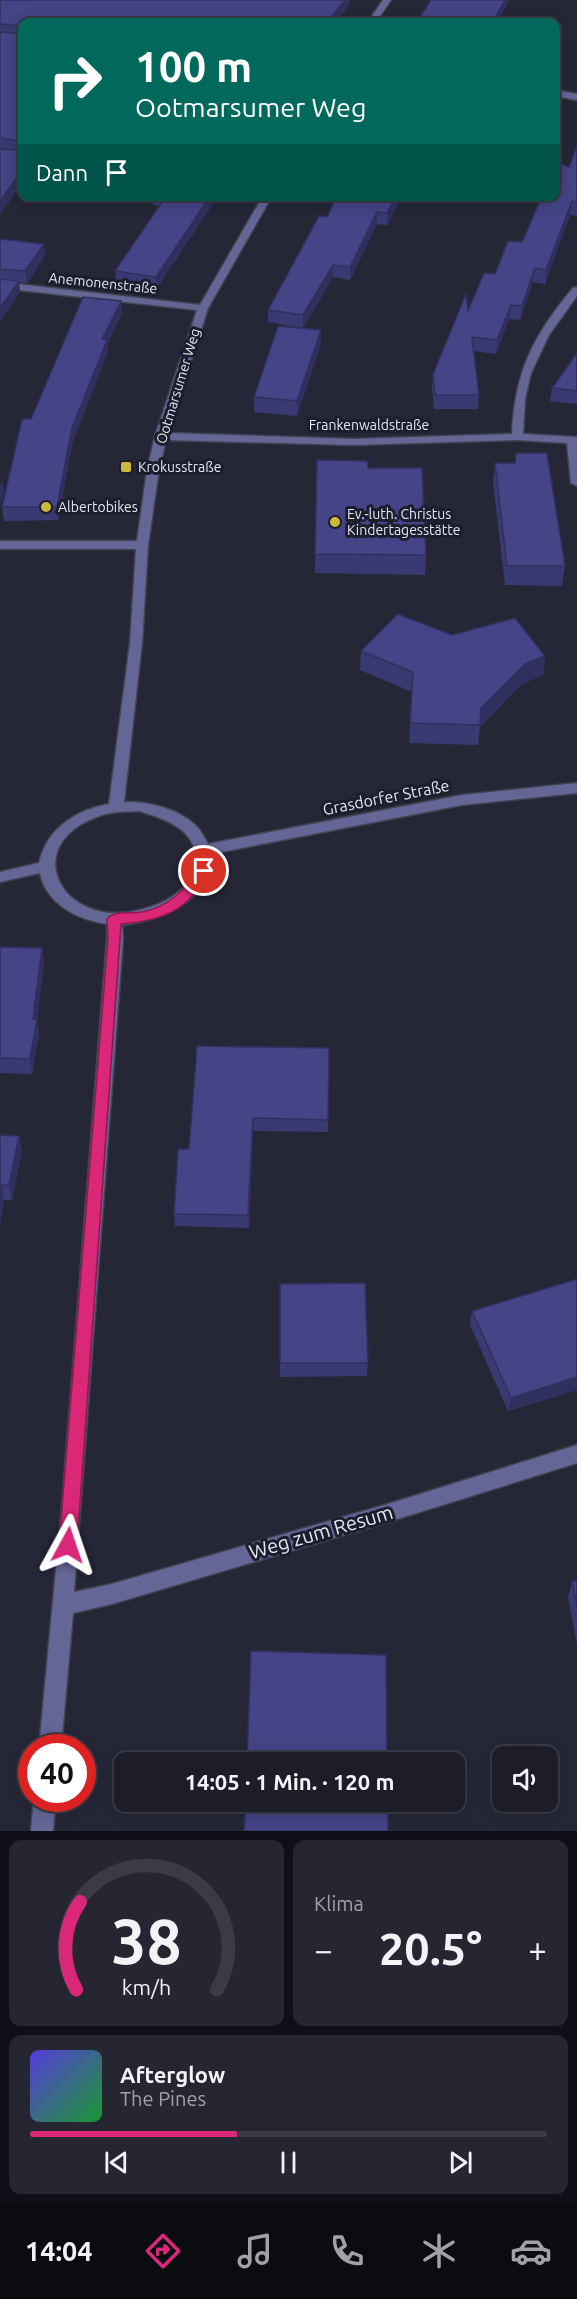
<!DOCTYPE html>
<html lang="de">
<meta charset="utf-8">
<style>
body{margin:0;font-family:Ubuntu,sans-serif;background:#252631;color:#f1f3f6;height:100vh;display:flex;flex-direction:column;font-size:22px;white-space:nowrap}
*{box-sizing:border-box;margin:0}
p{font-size:20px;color:#a0a2a8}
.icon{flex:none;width:33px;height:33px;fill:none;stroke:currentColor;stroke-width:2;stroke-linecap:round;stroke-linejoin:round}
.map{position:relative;height:1831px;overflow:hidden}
.details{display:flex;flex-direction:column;gap:9px;padding:9px;background:#0f1017;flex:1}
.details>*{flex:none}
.hud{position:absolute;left:18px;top:18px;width:542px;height:183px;border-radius:12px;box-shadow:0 3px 15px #0003,0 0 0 2px #3a3b46;background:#00695c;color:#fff;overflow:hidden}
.tools{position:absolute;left:492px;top:1746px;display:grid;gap:12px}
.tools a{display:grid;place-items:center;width:66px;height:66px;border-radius:12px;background:#1c1d29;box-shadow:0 3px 15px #0003,0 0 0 2px #3a3b46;font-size:30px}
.speed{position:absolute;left:18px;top:1734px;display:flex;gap:12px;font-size:30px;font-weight:700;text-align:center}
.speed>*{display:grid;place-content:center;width:78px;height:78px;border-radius:50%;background:#1c1d29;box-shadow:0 3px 15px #0003,0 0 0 2px #3a3b46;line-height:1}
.speed .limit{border:9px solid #d22;background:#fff;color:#111}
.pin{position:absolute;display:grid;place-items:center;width:51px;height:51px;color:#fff;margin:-26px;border:3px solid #fff;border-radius:50%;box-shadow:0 2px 6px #0007}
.me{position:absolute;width:66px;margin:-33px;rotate:5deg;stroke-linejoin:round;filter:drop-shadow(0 0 4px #0008)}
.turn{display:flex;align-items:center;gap:21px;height:126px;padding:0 18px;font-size:27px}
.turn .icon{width:78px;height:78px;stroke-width:2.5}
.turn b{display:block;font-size:42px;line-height:51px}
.then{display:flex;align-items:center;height:57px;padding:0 18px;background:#0003;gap:12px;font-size:22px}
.big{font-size:45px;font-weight:600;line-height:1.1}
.details .tile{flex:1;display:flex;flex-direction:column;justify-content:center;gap:9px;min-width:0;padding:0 21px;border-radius:12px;background:#252631}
.details .dial{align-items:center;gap:0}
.dial svg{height:156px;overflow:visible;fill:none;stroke:#3a3b46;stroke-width:7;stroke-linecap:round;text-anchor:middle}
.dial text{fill:#f1f3f6;stroke:none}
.song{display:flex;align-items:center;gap:18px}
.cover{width:72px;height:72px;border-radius:9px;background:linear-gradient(135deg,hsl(250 70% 55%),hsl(130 70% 35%))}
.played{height:6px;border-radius:3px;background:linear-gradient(90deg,#db2777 40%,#3a3b46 40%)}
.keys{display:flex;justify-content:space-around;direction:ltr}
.heat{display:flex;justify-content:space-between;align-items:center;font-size:33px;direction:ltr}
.details .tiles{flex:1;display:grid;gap:9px;grid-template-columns:1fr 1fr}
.tile:last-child{grid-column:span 2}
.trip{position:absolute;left:114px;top:1752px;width:351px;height:60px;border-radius:12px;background:#1c1d29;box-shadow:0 3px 15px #0003,0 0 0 2px #3a3b46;font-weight:600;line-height:60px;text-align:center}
.dock{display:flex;height:96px;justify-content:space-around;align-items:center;background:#0b0c10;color:#a0a2a8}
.dock .icon{width:42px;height:42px}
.dock .on{color:#db2777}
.dock b{font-size:27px;color:#f1f3f6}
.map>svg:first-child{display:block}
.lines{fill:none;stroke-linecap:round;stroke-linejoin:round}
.minor-casing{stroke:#404251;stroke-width:3}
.minor{fill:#646696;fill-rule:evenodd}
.wall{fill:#3a3a73}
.shaded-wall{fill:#30305e}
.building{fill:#444486;stroke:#30305e;stroke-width:1.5}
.route{fill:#db2777;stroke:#8e194d;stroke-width:1.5}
.poi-dot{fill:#cbb939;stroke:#1c1d2d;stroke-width:2}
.labels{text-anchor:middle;stroke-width:6;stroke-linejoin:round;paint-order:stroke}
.far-street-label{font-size:14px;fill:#e4e6f1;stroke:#1c1d2d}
.far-poi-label{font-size:14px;fill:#e4e6f1;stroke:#1c1d2d;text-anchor:start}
.street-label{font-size:16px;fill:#e4e6f1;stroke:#1c1d2d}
.near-street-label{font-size:20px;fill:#e4e6f1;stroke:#1c1d2d}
</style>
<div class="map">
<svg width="577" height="1831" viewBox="0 0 577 1831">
<rect width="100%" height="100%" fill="#252737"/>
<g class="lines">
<defs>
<path id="minor" d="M383 0H391L376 22H368Z
M555 90 577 94V100L555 96Z
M263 196H272L208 308 168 433 353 439 512 434C515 371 533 336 573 288L577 287V296L549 335 531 373 525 399 523 434 577 437V486L571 483 567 443 517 440 353 445 166 440 159 470 148 545 142 643 124 802C148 801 181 809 198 828 202 832 205 839 208 844L462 795 577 783V793L462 805 211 854C212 901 161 920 122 925L123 939 74 1592 112 1584 388 1504 577 1445V1463L388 1522 112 1604 73 1613 61 1748H39L62 1506 107 939V924C78 920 46 904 40 873L0 882V872L39 863C47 828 76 810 109 804L130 643 136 549H0V541H137L147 470 155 436 197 310 0 288V282L200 305ZM139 811C165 819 196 829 196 860 196 871 191 880 183 888 169 901 154 907 135 911 61 927 18 845 99 816 112 811 126 812 139 811Z
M34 1798H56L53 1831H31Z"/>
</defs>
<use href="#minor" class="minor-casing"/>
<use href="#minor" class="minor"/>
</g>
<path class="wall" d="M0 0H350L349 5 335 22H22V183L0 214Z
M577 146V216L570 215 545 284 533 282 520 320 509 319 496 354 473 351 479 395 478 409H434L432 388 433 374 468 311 495 274 522 242 569 167Z
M152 196H218L157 288 116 282 115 271 160 206 153 205Z
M337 196H402L387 225 377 224 350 280 333 277 303 328 268 322V310L327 217Z
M0 239 44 244 45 256 27 283 19 282 20 292 0 322Z
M121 301 122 314 107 344 108 352 73 441 58 520 4 521 2 507 31 419Z
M321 344 297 416 254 412V397Z
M577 353V404L550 401 552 388Z
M516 453 565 566 562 586 505 585 493 482 495 463H515Z
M317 460 368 468 426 555 425 575 315 573Z
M452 635 545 656 543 675 522 684 480 727 478 745 409 743 412 692 360 670 361 651Z
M0 947 42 948 44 963 37 1020 39 1034 32 1074 0 1073Z
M197 1046 328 1120V1132L253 1131 249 1228 175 1226 174 1214 189 1149Z
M0 1135 19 1136 22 1150 12 1200H4L0 1225Z
M577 1279V1390L508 1411 470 1325 472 1311Z
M280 1284 368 1363 367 1376 280 1377Z
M572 1581H577V1645L568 1597Z"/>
<path class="shaded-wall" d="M345 0H350L349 5 335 22H327Z
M505 0H509L498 22H493Z
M22 170V183L0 214V201Z
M210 196H218L157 288 156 277Z
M396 196H402L387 225V213Z
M572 201 570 215 545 284 546 270Z
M377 212V224L350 280V267Z
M44 244 45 256 27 283 25 271Z
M333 265V277L303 328V315Z
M535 268 533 282 520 320 522 306Z
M19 281 20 292 0 322V308Z
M121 301 122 314 107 344 108 352 73 441 58 520 57 507 72 428 102 339Z
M511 305 509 319 496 354 497 340Z
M321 330V344L297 416V401Z
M2 478 4 493 0 507V485Z
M545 656 543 675 522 684 480 727 481 708 525 664Z
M42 948 44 963 37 1020 39 1034 32 1074 30 1059 33 1019Z
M253 1118V1131L249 1228 248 1215Z
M19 1136 22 1150 12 1200 9 1185Z
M1 1185 4 1200 0 1225V1192Z
M577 1377V1390L508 1411 511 1398Z"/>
<path class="building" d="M0 0H345L327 22H22V27L21 26 0 24Z
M431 0H505L493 22H417Z
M22 30V141L0 138V32L21 34Z
M577 146V202L572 201 546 270 535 268 522 306 511 305 497 340 472 337 479 395H435L433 374 466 294 468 311 484 273 495 274 508 241 522 242 542 196H555V168L557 162 569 167Z
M0 149 21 150 22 149V170L0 201Z
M166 196H210L156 277 115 271Z
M337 196H396L387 213 377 212 350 267 333 265 303 315 268 310 319 216 327 217Z
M0 239 44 244 25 271 0 269Z
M0 279 19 281 0 308Z
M83 297 121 301 102 339 107 340 72 428 57 507H2L22 419H31Z
M278 326 321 330 297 401 254 397Z
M577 353V391L552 388Z
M516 453H547L565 566H507L495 463H515Z
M317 460 368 461V468H422L426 555 315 554Z
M398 614 452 635 515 618 545 656 525 664 481 708 480 725 410 723 413 672 361 651Z
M0 947 42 948 33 1019H37L30 1059 0 1058Z
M197 1046 329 1048 328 1120 253 1118 248 1215 174 1214 178 1149H189Z
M0 1135 19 1136 9 1185H1L0 1192Z
M577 1279V1377L511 1398 472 1311Z
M365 1283 368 1363H280V1284Z
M572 1581H577V1605Z
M251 1651 386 1655 387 1762H247Z
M246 1802H388V1831H244Z"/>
<path class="route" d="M204 866 210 871C188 910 166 920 121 924L77 1545 75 1551 68 1554 62 1551 59 1545 108 939 107 919C114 910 132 914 142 912 169 907 186 890 199 867Z"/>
<g class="poi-dot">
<rect x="120" y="461" width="12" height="12" rx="3"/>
<circle cx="46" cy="507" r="6"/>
<circle cx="335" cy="522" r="6"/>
</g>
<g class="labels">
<g class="far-street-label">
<text transform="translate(103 283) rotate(6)" y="5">Anemonenstraße</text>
<text transform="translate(178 386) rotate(-73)" y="5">Ootmarsumer Weg</text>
<text x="369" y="430">Frankenwaldstraße</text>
</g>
<g class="far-poi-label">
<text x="138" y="472">Krokusstraße</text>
<text x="58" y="512">Albertobikes</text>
<text x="347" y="519">Ev.-luth. Christus<tspan x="347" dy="16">Kindertagesstätte</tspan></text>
</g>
<g class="street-label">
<text transform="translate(386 797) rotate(-11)" y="6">Grasdorfer Straße</text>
</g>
<g class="near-street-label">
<text transform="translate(321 1532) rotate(-16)" y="7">Weg zum Resum</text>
</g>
</g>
</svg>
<div class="tools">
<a><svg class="icon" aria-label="sound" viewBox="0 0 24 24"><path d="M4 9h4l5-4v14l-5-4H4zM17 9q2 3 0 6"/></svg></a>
</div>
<div class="speed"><div class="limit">40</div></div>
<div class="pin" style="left:204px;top:871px;background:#d93025"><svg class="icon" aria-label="arrive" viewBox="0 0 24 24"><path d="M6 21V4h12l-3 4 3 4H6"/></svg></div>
<svg class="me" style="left:68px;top:1545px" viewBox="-20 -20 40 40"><path d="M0-17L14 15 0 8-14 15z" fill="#db2777" stroke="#fff" stroke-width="4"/></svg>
<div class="trip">14:05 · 1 Min. · 120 m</div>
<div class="hud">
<div class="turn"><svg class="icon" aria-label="right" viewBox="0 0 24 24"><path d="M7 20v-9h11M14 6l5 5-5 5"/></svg><div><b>100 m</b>Ootmarsumer Weg</div></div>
<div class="then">Dann<svg class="icon" aria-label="arrive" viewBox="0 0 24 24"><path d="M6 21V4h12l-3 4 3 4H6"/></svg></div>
</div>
</div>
<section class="details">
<div class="tiles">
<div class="tile dial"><svg viewBox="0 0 100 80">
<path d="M14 69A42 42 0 1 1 86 69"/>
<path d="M14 69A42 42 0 0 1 16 24" stroke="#db2777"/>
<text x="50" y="56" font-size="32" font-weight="700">38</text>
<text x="50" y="72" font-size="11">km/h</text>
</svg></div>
<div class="tile"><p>Klima</p>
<div class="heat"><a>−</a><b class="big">20.5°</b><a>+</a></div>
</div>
<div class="tile">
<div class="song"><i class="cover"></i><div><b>Afterglow</b><p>The Pines</p></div></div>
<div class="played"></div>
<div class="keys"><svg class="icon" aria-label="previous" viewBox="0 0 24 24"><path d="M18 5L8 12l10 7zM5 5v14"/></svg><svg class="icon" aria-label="pause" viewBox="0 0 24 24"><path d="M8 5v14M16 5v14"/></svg><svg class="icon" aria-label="next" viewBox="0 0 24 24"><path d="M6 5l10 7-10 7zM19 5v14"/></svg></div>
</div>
</div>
</section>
<nav class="dock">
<b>14:04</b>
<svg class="icon on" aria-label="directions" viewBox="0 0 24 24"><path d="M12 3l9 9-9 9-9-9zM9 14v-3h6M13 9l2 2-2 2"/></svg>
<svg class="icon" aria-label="music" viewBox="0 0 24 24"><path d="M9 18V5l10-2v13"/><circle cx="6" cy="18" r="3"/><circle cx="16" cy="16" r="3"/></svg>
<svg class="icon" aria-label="phone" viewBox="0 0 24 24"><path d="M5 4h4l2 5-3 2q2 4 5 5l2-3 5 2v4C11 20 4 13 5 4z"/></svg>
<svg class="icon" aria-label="climate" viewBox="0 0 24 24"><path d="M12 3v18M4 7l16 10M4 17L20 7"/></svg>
<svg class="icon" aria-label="car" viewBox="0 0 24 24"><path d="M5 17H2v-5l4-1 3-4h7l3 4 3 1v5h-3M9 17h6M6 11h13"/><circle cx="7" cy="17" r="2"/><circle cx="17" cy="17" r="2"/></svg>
</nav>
